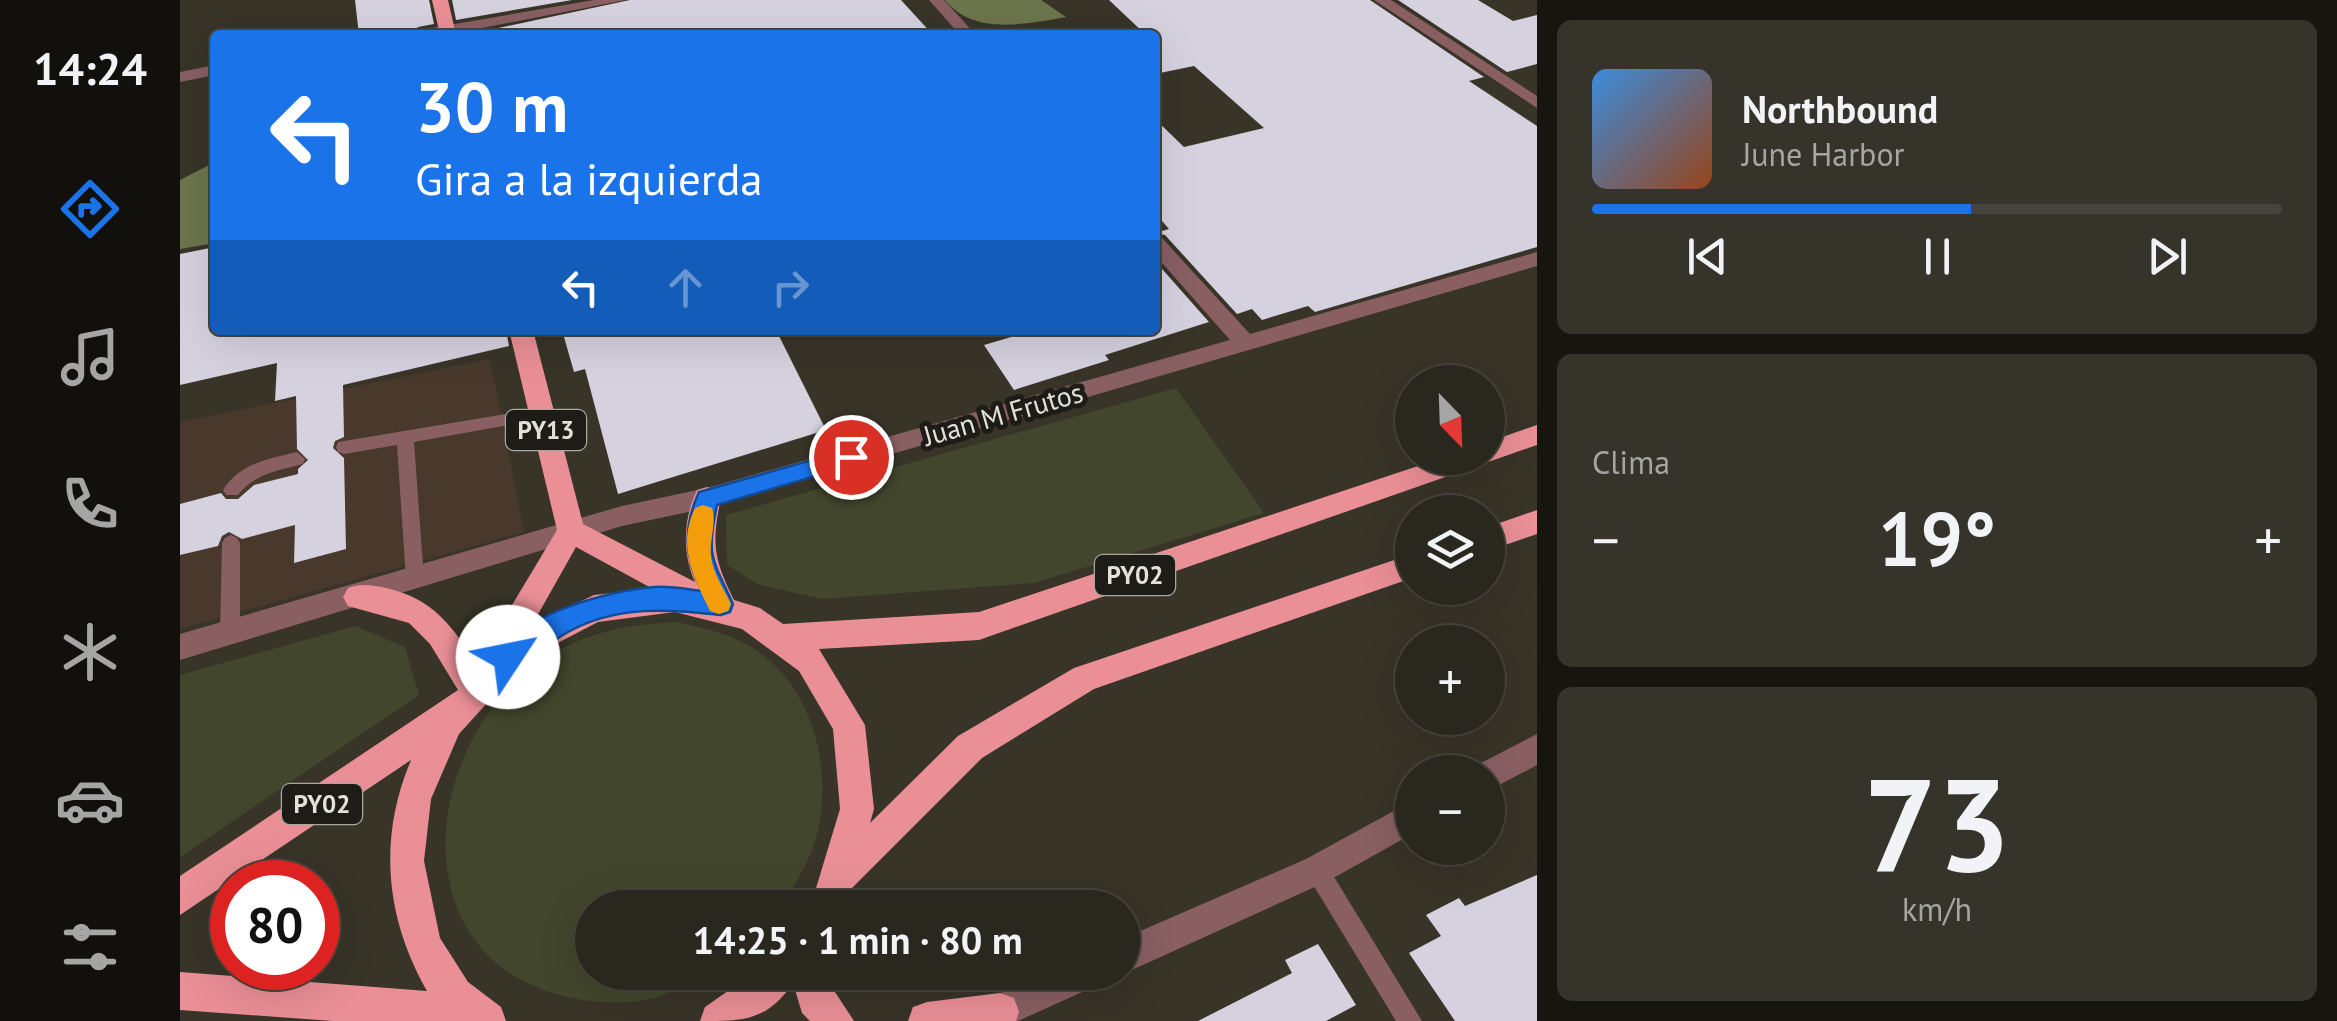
<!DOCTYPE html>
<html lang="es">
<meta charset="utf-8">
<style>
body{margin:0;font-family:"PT Sans",sans-serif;background:#36332b;color:#f1f3f6;height:100vh;display:flex;flex-direction:column;font-size:38px;white-space:nowrap}
*{box-sizing:border-box;margin:0}
p{font-size:32px;color:#a5a5a4}
.icon{flex:none;width:55px;height:55px;fill:none;stroke:currentColor;stroke-width:2;stroke-linecap:round;stroke-linejoin:round}
.map{position:relative;flex:1;overflow:hidden}
.drawer{display:flex;flex-direction:column;gap:20px;padding:20px;background:#171510;width:800px}
.drawer>*{flex:none}
.hud{position:absolute;left:30px;top:30px;width:950px;height:305px;border-radius:10px;box-shadow:0 10px 40px #0002,0 0 0 2px #46443c;background:#1a73e8;color:#fff;overflow:hidden}
.needle{width:65px;rotate:157deg}
.controls{position:absolute;left:1215px;top:365px;display:grid;gap:20px}
.controls a{display:grid;place-items:center;width:110px;height:110px;border-radius:50%;background:#2a271e;box-shadow:0 10px 40px #0002,0 0 0 2px #46443c;font-size:50px}
.speed{position:absolute;left:30px;top:860px;display:flex;gap:20px;font-size:50px;font-weight:700;text-align:center}
.speed>*{display:grid;place-content:center;width:130px;height:130px;border-radius:50%;background:#2a271e;box-shadow:0 10px 40px #0002,0 0 0 2px #46443c;line-height:1}
.speed .limit{border:15px solid #d22;background:#fff;color:#111}
.pin{position:absolute;display:grid;place-items:center;width:85px;height:85px;color:#fff;margin:-42px;border:5px solid #fff;border-radius:50%;box-shadow:0 2px 10px #0007}
.me{position:absolute;width:110px;margin:-55px;rotate:56deg;stroke-linejoin:round;filter:drop-shadow(0 0 8px #0008)}
.turn{display:flex;align-items:center;gap:35px;height:210px;padding:0 40px;font-size:45px}
.turn .icon{width:130px;height:130px;stroke-width:2.5}
.turn b{display:block;font-size:70px;line-height:85px}
.lanes{display:flex;align-items:center;height:95px;padding:0 40px;background:#0003;justify-content:center;gap:50px;direction:ltr}
.lanes .off{opacity:.35}
.big{font-size:75px;font-weight:800;line-height:1.1}
.drawer .widget{flex:1;display:flex;flex-direction:column;justify-content:center;gap:15px;min-width:0;padding:0 35px;border-radius:15px;background:#36332b}
.drawer .dial{align-items:center;gap:0}
.dial b{font-size:130px;line-height:1}
.song{display:flex;align-items:center;gap:30px}
.cover{width:120px;height:120px;border-radius:15px;background:linear-gradient(135deg,hsl(210 70% 55%),hsl(20 70% 35%))}
.played{height:10px;border-radius:5px;background:linear-gradient(90deg,#1a73e8 55%,#46443c 55%)}
.keys{display:flex;justify-content:space-around;direction:ltr}
.heat{display:flex;justify-content:space-between;align-items:center;font-size:55px;direction:ltr}
.trip{position:absolute;left:395px;top:890px;width:565px;height:100px;border-radius:50px;background:#2a271e;box-shadow:0 10px 40px #0002,0 0 0 2px #46443c;font-weight:800;line-height:100px;text-align:center}
main{display:flex;flex:1;min-height:0}
.tabs{display:flex;flex-direction:column;width:180px;justify-content:space-around;align-items:center;background:#11100c;color:#a5a5a4}
.tabs .icon{width:70px;height:70px}
.tabs .active{color:#1a73e8}
.tabs b{font-size:45px;color:#f1f3f6}
.map>svg:first-child{display:block}
.commercial{fill:#48392c}
.green{fill:#41462c}
.forest{fill:#6d754c}
.building{fill:#d6d1df}
.lines{fill:none;stroke-linecap:round;stroke-linejoin:round}
.service{fill:#895f62;fill-rule:evenodd}
.minor{fill:#895f62;fill-rule:evenodd}
.trunk{fill:#ea8f96;fill-rule:evenodd}
.route{fill:#1a73e8;stroke:#114b97;stroke-width:2.5}
.slow{fill:#f59e0b}
.labels{text-anchor:middle;stroke-width:10;stroke-linejoin:round;paint-order:stroke}
.shield{fill:#1d1c17;stroke:#a8a69f;stroke-width:2.5}
.shield-label{font-size:25px;font-weight:bold;fill:#e3e1d9}
.street-label{font-size:28px;fill:#e3e1d9;stroke:#1d1c17}
</style>
<main>
<nav class="tabs">
<b>14:24</b>
<svg class="icon active" aria-label="directions" viewBox="0 0 24 24"><path d="M12 3l9 9-9 9-9-9zM9 14v-3h6M13 9l2 2-2 2"/></svg>
<svg class="icon" aria-label="music" viewBox="0 0 24 24"><path d="M9 18V5l10-2v13"/><circle cx="6" cy="18" r="3"/><circle cx="16" cy="16" r="3"/></svg>
<svg class="icon" aria-label="phone" viewBox="0 0 24 24"><path d="M5 4h4l2 5-3 2q2 4 5 5l2-3 5 2v4C11 20 4 13 5 4z"/></svg>
<svg class="icon" aria-label="climate" viewBox="0 0 24 24"><path d="M12 3v18M4 7l16 10M4 17L20 7"/></svg>
<svg class="icon" aria-label="car" viewBox="0 0 24 24"><path d="M5 17H2v-5l4-1 3-4h7l3 4 3 1v5h-3M9 17h6M6 11h13"/><circle cx="7" cy="17" r="2"/><circle cx="17" cy="17" r="2"/></svg>
<svg class="icon" aria-label="filters" viewBox="0 0 24 24"><path d="M4 7h16M4 17h16"/><circle cx="9" cy="7" r="2"/><circle cx="15" cy="17" r="2"/></svg>
</nav>
<div class="map">
<svg width="1357" height="1021" viewBox="0 0 1357 1021">
<rect width="100%" height="100%" fill="#383428"/>
<path class="commercial" d="M310 359 344 532 0 629V422Z"/>
<path class="green" d="M996 388 1084 513 854 583 642 599 577 584 547 565 546 515Z
M497 622C527 629 558 635 583 655 640 699 656 788 631 853 623 872 611 890 601 907L412 908V972L530 973C513 981 493 993 475 998 439 1006 404 1003 370 992 221 944 246 746 354 666 397 634 444 624 497 622Z
M175 626 225 647 239 695 0 857V675Z"/>
<path class="forest" d="M765 0H861L886 17C846 24 794 36 765 0Z
M35 162V243L0 249V180Z"/>
<path class="building" d="M175 0H249L254 24 238 27 228 35H179Z
M272 0H392L276 20Z
M450 0H721L753 35H286Z
M929 0H1190L1304 77 1289 81 1357 126V247L1135 312 1128 306 1082 320 1072 309 1057 314 985 235 975 233 989 229 975 213V119L1004 147 1084 128 1014 66 975 74V35H966Z
M1218 0H1298L1333 21 1357 15V64L1327 72Z
M35 247V330H326L329 346 163 385 164 437 155 441 153 448 164 458 166 549 114 563 115 525 62 539 49 532 42 536 38 546 0 555V504L41 493 46 499H58L74 485 118 474V469L128 460 117 449 116 396 95 401 97 363 0 385V254Z
M975 261 1029 322 925 355 929 360 834 390 804 345 855 330H975Z
M382 330H596L646 430 438 494 405 369 394 372Z
M1357 875V1021H1275L1229 953 1261 936 1246 915 1279 898 1285 906Z
M1138 944 1176 1005 1146 1021H1018L1112 973 1105 960Z"/>
<g class="lines">
<path class="service" d="M362 408 370 414 368 418 234 442 244 579 242 585 235 587 228 585 226 579 217 445 164 454 158 452 156 447 158 442Z
M117 452 125 459 123 464C97 471 76 473 58 495H46L43 490C60 463 88 459 117 452Z
M51 535 57 538 60 543V633L57 639 50 642 43 639 40 633 42 543 45 538Z
M1137 859 1145 862 1242 1021H1216L1129 878 1126 870 1129 862Z"/>
<path class="minor" d="M414 0H446L266 35H232L240 30Z
M749 0H764L796 35H780Z
M1194 0H1211L1357 96V108Z
M35 65V75L0 82V72Z
M975 237 982 238 1070 334 1357 252V266L527 508 442 526 0 660V634L442 506 527 488 1050 340 975 255Z
M1357 734V765L1308 791V772H1294L1297 765Z
M1232 801V834L1148 881 954 969 942 974 938 972H942V939L1126 859Z
M867 972H925L920 984 838 1021H780L786 1009Z"/>
<path class="trunk" d="M252 0H268L276 35H260Z
M329 330H353L403 524 515 582C502 553 503 519 517 490L527 487 537 490 541 498C531 544 534 559 554 600L580 608 603 624 799 612 1262 458H1308V442L1357 425V445L799 640 639 649 685 725 694 809 690 823 778 736 894 668 1232 554V578L914 689 802 758 672 888 666 908H630L660 809 653 729 619 671 562 629 495 612 418 622 347 659 279 734 251 799 244 861 260 938 288 982 321 1007 326 1021H153L0 1010V972L247 991C205 917 198 838 231 760L0 915V876L278 690 250 644 229 623 168 606 163 597 168 588C180 583 193 585 206 588 255 599 273 628 299 667L306 660 308 645 377 530ZM396 547 473 589 414 595 352 625Z
M1357 510V534L1308 551V527Z
M575 972H649L653 989 674 1021H630L622 1013 613 983C587 1021 564 1021 520 1021L525 1007Z
M820 993 834 998 839 1012 836 1021H728L733 1007 747 1002Z"/>
</g>
<path class="route" d="M671 449 679 451 682 457 679 463 537 505C526 557 532 558 553 604L550 612 541 615C488 609 437 605 388 632 368 643 349 661 328 669L320 665 316 657C334 616 434 589 475 587 490 586 506 589 522 591 504 558 503 527 519 492Z"/>
<path class="slow" d="M523 505 532 508C537 522 529 541 531 557 533 573 544 589 551 604L548 611 539 614 530 611C513 576 497 546 515 508Z"/>
<g class="labels">
<g class="shield">
<rect x="326" y="410" width="80" height="40" rx="8"/>
<rect x="915" y="555" width="80" height="40" rx="8"/>
<rect x="102" y="784" width="80" height="40" rx="8"/>
</g>
<g class="shield-label">
<text x="366" y="439">PY13</text>
<text x="955" y="584">PY02</text>
<text x="142" y="813">PY02</text>
</g>
<g class="street-label">
<text transform="translate(823 414) rotate(-16)" y="10">Juan M Frutos</text>
</g>
</g>
</svg>
<div class="controls">
<a><svg class="needle" viewBox="-14 -14 28 28"><path d="M0-13l5 13h-10z" fill="#e53935"/><path d="M0 13l5-13h-10z" fill="#a5a5a4"/></svg></a>
<a><svg class="icon" aria-label="layers" viewBox="0 0 24 24"><path d="M12 4l9 5-9 5-9-5zM3 14l9 5 9-5"/></svg></a>
<a>+</a>
<a>−</a>
</div>
<div class="speed"><div class="limit">80</div></div>
<div class="pin" style="left:671px;top:457px;background:#d93025"><svg class="icon" aria-label="arrive" viewBox="0 0 24 24"><path d="M6 21V4h12l-3 4 3 4H6"/></svg></div>
<svg class="me" style="left:328px;top:657px" viewBox="-20 -20 40 40"><circle r="19" fill="#fff"/><path d="M0-13L10 11 0 6-10 11z" fill="#1a73e8"/></svg>
<div class="trip">14:25 · 1 min · 80 m</div>
<div class="hud">
<div class="turn"><svg class="icon" aria-label="left" viewBox="0 0 24 24"><path d="M17 20v-9H6M10 6l-5 5 5 5"/></svg><div><b>30 m</b>Gira a la izquierda</div></div>
<div class="lanes"><svg class="icon" aria-label="left" viewBox="0 0 24 24"><path d="M17 20v-9H6M10 6l-5 5 5 5"/></svg><svg class="icon off" aria-label="ahead" viewBox="0 0 24 24"><path d="M12 20V5M6 11l6-6 6 6"/></svg><svg class="icon off" aria-label="right" viewBox="0 0 24 24"><path d="M7 20v-9h11M14 6l5 5-5 5"/></svg></div>
</div>
</div>
<section class="drawer">
<div class="widget">
<div class="song"><i class="cover"></i><div><b>Northbound</b><p>June Harbor</p></div></div>
<div class="played"></div>
<div class="keys"><svg class="icon" aria-label="previous" viewBox="0 0 24 24"><path d="M18 5L8 12l10 7zM5 5v14"/></svg><svg class="icon" aria-label="pause" viewBox="0 0 24 24"><path d="M8 5v14M16 5v14"/></svg><svg class="icon" aria-label="next" viewBox="0 0 24 24"><path d="M6 5l10 7-10 7zM19 5v14"/></svg></div>
</div>
<div class="widget"><p>Clima</p>
<div class="heat"><a>−</a><b class="big">19°</b><a>+</a></div>
</div>
<div class="widget dial"><b>73</b><p>km/h</p></div>
</section>
</main>
